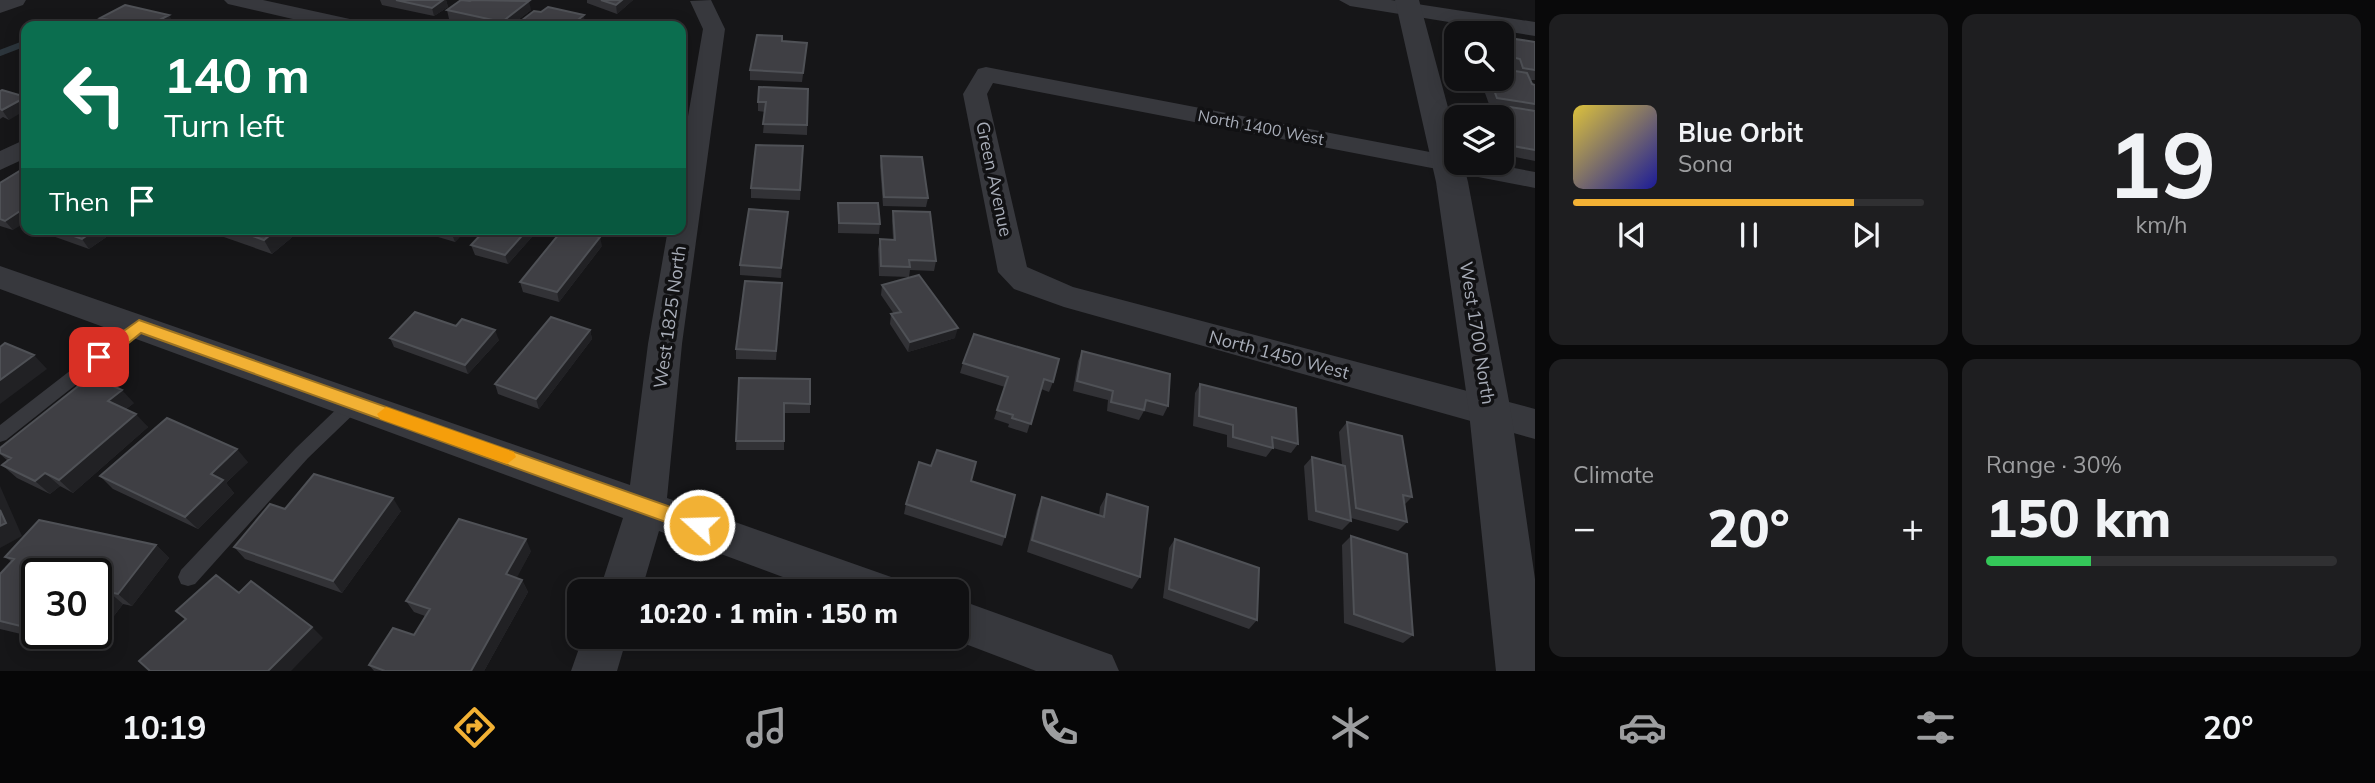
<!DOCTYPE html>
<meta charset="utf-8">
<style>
body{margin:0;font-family:Mulish,sans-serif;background:#1e1e20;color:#f1f3f6;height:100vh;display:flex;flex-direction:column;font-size:26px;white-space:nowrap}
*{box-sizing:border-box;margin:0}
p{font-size:23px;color:#9c9d9f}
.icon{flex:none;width:38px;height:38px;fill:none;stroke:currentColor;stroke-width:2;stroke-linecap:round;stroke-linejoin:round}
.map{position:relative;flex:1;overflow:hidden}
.drawer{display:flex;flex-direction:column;gap:14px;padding:14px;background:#09090a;width:840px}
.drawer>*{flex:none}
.top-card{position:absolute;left:21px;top:21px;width:665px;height:214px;border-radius:14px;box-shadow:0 4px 18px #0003,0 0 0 2px #303032;background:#0b6e4f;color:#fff;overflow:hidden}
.fabs{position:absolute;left:1444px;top:21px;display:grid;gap:14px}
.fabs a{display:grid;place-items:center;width:70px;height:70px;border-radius:14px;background:#101012;box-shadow:0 4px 18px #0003,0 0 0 2px #303032;font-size:35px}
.speed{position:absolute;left:21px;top:558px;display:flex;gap:14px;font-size:35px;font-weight:700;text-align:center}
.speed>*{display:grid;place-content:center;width:91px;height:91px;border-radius:50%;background:#101012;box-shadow:0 4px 18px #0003,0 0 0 2px #303032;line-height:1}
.speed .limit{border:4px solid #111;border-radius:10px;background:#fff;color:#111}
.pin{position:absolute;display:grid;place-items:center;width:60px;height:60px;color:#fff;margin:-30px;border-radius:14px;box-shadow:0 4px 10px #0006}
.me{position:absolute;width:77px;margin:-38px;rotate:290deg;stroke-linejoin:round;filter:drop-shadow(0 0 5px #0008)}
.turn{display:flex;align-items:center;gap:24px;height:147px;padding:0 28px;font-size:32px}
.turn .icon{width:91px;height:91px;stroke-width:2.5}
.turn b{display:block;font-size:49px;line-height:60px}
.then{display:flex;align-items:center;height:66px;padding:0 28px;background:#0003;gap:14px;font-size:26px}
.big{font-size:52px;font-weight:800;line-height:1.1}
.drawer .widget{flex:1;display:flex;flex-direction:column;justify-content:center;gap:10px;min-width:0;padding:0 24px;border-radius:14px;background:#1e1e20}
.drawer .dial{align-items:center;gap:0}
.dial b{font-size:91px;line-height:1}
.song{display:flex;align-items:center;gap:21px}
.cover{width:84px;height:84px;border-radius:10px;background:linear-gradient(135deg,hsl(50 70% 55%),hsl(240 70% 35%))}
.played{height:7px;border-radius:4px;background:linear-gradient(90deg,#f2b134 80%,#303032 80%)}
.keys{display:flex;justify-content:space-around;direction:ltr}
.heat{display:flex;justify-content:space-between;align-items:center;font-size:38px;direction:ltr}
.charge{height:10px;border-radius:5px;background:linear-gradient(90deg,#34c759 30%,#303032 0)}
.drawer .tiles{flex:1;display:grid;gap:14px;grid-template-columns:repeat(2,1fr)}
.trip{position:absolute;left:567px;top:579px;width:402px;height:70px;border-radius:14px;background:#101012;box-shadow:0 4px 18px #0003,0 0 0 2px #303032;font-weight:800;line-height:70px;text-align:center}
.dock{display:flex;height:112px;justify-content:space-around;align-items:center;background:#060607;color:#9c9d9f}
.dock .icon{width:49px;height:49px}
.dock .active{color:#f2b134}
.dock b{font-size:32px;color:#f1f3f6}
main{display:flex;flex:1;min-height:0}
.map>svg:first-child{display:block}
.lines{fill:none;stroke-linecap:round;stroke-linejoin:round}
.stream{stroke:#2c353c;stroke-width:6}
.service{fill:#37383d;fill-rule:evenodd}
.minor{fill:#37383d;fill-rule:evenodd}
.tertiary{fill:#37383d;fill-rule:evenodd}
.wall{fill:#323236;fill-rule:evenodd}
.shaded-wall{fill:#212124}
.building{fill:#3f3f44;stroke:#4f5156;stroke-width:2}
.route{fill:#f2b134;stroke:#9d7322;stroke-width:2}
.slow{fill:#f59e0b}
.labels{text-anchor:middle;stroke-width:7;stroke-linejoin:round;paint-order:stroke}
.far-street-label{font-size:16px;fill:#a8adb8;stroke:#111113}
.street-label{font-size:18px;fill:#a8adb8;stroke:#111113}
</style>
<main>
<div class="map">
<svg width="1535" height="671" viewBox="0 0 1535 671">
<rect width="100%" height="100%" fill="#161618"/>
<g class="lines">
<path class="stream" d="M0 53 26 43"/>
<path class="service" d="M139 320 147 326 145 330 6 440 0 442V425L133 322Z
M354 396 360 398 362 403 360 408 308 458 195 584 188 586 181 584 178 577 181 570 296 448 348 398Z"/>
<path class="minor" d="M224 0H263L359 21 362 26H323L228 4Z
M711 0 725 29 682 344 667 498 894 578 900 592H823L659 531 641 592H599L623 518 0 289V266L630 485 648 344 668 229H681V157L703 29 690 1Z
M1339 0H1391L1535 22V36L1350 6Z
M986 67 1456 157V163H1488L1535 172V188L993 83 987 94 1027 267 1073 287 1535 409V439L1064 307 1014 289 998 272 963 94 978 69Z
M26 139V158L0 170V151Z
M957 599 1112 655 1119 671H1036L947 637H957Z
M583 637H627L617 671H571Z"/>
<path class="tertiary" d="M0 0H26L23 5 0 13Z
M1395 0H1419L1456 137V163H1463L1468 182 1511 412 1535 579V671H1496L1469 412 1436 182Z"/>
</g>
<path class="wall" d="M380 0H446L448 7 434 16 382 5Z
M587 0H633L617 14 587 3Z
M447 10H531L510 26H483L449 19Z
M100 18 174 24 169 26H105Z
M782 36V41L806 52 802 82 750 80V70Z
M1502 37 1535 42V80H1530L1532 84 1535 85V161L1506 155 1502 144V117H1491L1490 115 1495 108 1490 107 1480 79H1502L1514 71 1513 68 1502 66Z
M808 89 807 135 763 133 765 112 758 111V102Z
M0 91 9 120 3 117 0 119Z
M803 146 800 200 751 198V188Z
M881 156 928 198 926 207 883 206 880 166Z
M0 183 13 230 0 226Z
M838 203 880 224 879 234 838 233Z
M893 211 936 261 934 271 910 270 909 277 879 276 878 249 880 239H893L892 221Z
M788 212 781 278 740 275V265Z
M43 229H118L89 249 47 234Z
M201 229H302L272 254Z
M427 229H467L455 242 428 234Z
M486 229H539L508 264 475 255 471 245Z
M602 246 559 302 523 292 520 282Z
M782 283 776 360 736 359V349Z
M882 285 955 338 908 352 890 324 891 314H894L881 295Z
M456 326 499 340 468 374 394 347 390 338Z
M590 330 592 339 539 409 498 394 495 384Z
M974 334 1053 382 1049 392 1041 389 1027 433 1008 427 1009 424 994 419 1005 387 960 373 963 363Z
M1082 351 1168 406 1163 416 1144 411 1139 420 1107 411 1108 400 1073 391 1078 361Z
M739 378 810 404V413H784V450H736Z
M1200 384 1298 444 1291 453 1273 448 1266 457 1227 447V435L1193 426 1195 393Z
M134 403 126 409 148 427 73 493 60 486 50 494 17 478 2 465 8 461 0 454V448Z
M1347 422 1412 497 1405 504 1407 522 1398 531 1351 518V521L1342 530 1308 520 1304 466 1312 457 1342 465 1339 432Z
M248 462 226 483 234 493 198 529 113 489 100 476Z
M971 481 1005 537 1002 546 904 514 906 504Z
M1107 494 1140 577 1132 589 1027 552 1037 510 1042 497 1099 515 1100 507Z
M285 509 401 511 342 593 245 559 234 547Z
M1351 536 1413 635 1403 643 1344 623 1342 545Z
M1175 539 1257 620 1249 629 1163 598 1169 548Z
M156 545 169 558 132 606 123 604 88 650 0 629V574L12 562 5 557ZM37 574 96 634H37Z
M531 551 516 578 522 580 528 592 484 671H374L369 665 414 635 425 616 414 612 406 601Z"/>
<path class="shaded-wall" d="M436 0H446L448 7 434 16 432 8Z
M622 0H633L617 14 616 5Z
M529 1 531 10 510 26H503L502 22Z
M169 15 174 24 169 26H148Z
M584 15 585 24 582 26 574 23Z
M26 97V110L9 120 2 110Z
M26 207V222L13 230 5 221Z
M788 212 787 221 781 278V268Z
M96 229H118L89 249 82 239Z
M277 229H302L272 254 264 240Z
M454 229H467L455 242 451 232Z
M528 229H539L508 264 505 255Z
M600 237 602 246 559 302 557 292Z
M958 328 955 338 908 352 910 342Z
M495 330 499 340 468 374 465 365Z
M590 330 592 339 539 409 536 399Z
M34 355 47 369 0 404V380Z
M122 390 134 403 120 414 108 401Z
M136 414 148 427 73 493 59 480Z
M237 449 248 462 226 483 234 493 198 529 185 517 211 474Z
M45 473 60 486 50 494 35 481Z
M0 486 22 536 0 548Z
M393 498 401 511 342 593 333 581Z
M526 539 531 551 512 587 506 574Z
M156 545 169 558 132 606 118 594Z
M522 580 528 592 484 671H471Z
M109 592 123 604 88 650 72 639 76 634H96V608Z
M312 627 323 638 291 671H268Z"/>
<path class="building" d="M396 0H443L432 8Z
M461 0 470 1 472 0 529 1 502 22 447 10Z
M601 0H622L616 5Z
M125 5 169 15 148 26H136L100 18Z
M548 7 584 15 574 23 587 26H527L517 24 534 11 541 12Z
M613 20 644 26H606Z
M757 35 782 36V41L807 43 803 73 750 70Z
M1502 37 1535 42V70L1523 68 1520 59 1507 56 1504 50H1502Z
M1502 69 1527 73 1532 84 1535 85V104L1497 98 1490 79H1502Z
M759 87 808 89 807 125 763 124 766 102H758Z
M2 90 26 97 2 110 0 109V91Z
M1497 105 1535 111V150L1513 146Z
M756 145 803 146 800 190 751 188Z
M881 156 922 157 928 198 884 197Z
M26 167V193L21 196 26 198V207L5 221 0 219V183Z
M838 203H878L880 224 839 223Z
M749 209 788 212 781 268 740 265Z
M893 211 930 212 936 261 909 260 910 267 881 266 880 239 895 240Z
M54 229H96L82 239Z
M233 229H277L264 240Z
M486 229H528L505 255 471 245Z
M563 229H570L600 237 557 292 520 282Z
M919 275 958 328 910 342 891 314 901 312 882 285Z
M745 281 782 283 776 351 736 349Z
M415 312 456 326 462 319 495 330 465 365 390 338Z
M551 317 590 330 536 399 495 384Z
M974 334 1059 359 1053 382 1044 379 1031 424 1012 418 1013 415 997 410 1008 377 963 363Z
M5 343 34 355 0 380V347Z
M1082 351 1170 374 1168 406 1146 400 1144 410 1111 402 1113 391 1077 381Z
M91 376 122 390 108 401 136 414 59 480 45 473 35 481 2 465 11 458 0 453V448Z
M739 378 810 379V404L784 403V441H736Z
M1200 384 1296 408 1298 444 1272 437 1273 448 1233 437V425L1199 416Z
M167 418 237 449 211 474 223 480 185 517 100 476Z
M1347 422 1402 436 1412 497 1403 495 1407 522 1356 508Z
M937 450 976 462 971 481 1015 495 1005 537 906 504 919 462 931 466Z
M1312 457 1345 466 1351 521 1316 511Z
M314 474 393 498 333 581 234 547 270 504 285 509Z
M1107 494 1148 507 1140 577 1032 540 1042 497 1104 517Z
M0 510 6 523 0 526Z
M459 519 526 539 506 574 522 580 471 671H385L369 665 393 628 414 635 430 609 406 601Z
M39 520 156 545 118 594 109 592 96 608V574H37V630L0 621V574L14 559 5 557Z
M1351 536 1407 554 1413 635 1354 614Z
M1175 539 1259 568 1257 620 1169 589Z
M216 575 239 593 251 581 312 627 268 671H150L139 661 186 619 176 611Z
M51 634H76L72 639Z"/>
<path class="route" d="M139 320 699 517 706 519 708 525 706 531 699 534 141 333 105 362H93V353Z"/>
<path class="slow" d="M386 407 514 452 516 457 507 464 380 419 377 414Z"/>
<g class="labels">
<g class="far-street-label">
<text transform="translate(1261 127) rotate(11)" y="6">North 1400 West</text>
</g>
<g class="street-label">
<text transform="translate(994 179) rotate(78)" y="6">Green Avenue</text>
<text transform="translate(670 317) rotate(-82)" y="6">West 1825 North</text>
<text transform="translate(1477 333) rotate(81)" y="6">West 1700 North</text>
<text transform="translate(1279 355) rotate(15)" y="6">North 1450 West</text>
</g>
</g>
</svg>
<div class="fabs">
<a><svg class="icon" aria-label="search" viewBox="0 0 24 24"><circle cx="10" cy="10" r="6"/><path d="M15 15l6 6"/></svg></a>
<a><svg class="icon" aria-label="layers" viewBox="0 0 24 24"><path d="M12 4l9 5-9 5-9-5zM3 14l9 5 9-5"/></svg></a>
</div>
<div class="speed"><div class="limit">30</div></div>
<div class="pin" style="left:99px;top:357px;background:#d93025"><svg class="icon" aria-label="arrive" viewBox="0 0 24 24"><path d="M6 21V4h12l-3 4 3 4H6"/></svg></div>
<svg class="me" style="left:699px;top:525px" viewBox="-20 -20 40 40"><circle r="17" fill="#f2b134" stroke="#fff" stroke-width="3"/><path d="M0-11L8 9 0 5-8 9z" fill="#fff"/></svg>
<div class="trip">10:20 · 1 min · 150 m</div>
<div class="top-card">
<div class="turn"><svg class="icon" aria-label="left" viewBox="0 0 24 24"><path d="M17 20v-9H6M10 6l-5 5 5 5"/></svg><div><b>140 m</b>Turn left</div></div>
<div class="then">Then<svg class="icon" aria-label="arrive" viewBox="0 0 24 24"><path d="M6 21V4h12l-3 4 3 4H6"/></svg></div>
</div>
</div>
<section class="drawer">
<div class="tiles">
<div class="widget">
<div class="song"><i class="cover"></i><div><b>Blue Orbit</b><p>Sona</p></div></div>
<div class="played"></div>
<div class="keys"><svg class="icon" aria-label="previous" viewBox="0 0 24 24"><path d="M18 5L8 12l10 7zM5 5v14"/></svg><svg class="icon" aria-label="pause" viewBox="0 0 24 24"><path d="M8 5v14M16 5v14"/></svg><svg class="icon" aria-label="next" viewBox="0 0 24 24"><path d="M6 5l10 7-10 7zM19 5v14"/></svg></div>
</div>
<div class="widget dial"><b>19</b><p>km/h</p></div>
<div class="widget"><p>Climate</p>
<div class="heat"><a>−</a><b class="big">20°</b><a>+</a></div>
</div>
<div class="widget"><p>Range · 30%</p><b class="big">150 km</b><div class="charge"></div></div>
</div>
</section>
</main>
<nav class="dock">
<b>10:19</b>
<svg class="icon active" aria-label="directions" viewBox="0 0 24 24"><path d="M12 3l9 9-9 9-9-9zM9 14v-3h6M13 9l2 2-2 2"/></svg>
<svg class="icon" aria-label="music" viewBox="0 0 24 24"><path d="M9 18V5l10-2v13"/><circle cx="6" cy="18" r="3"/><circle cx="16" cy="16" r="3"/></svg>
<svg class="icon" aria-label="phone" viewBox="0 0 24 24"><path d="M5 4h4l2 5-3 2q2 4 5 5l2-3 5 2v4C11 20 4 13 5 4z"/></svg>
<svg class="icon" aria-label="climate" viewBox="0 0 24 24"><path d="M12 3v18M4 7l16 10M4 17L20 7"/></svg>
<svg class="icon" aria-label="car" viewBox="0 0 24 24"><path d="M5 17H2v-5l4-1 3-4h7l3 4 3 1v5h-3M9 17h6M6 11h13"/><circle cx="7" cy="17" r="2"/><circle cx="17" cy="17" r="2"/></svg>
<svg class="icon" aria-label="filters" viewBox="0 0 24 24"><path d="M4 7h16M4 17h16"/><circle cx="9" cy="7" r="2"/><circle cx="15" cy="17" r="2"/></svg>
<b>20°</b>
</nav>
